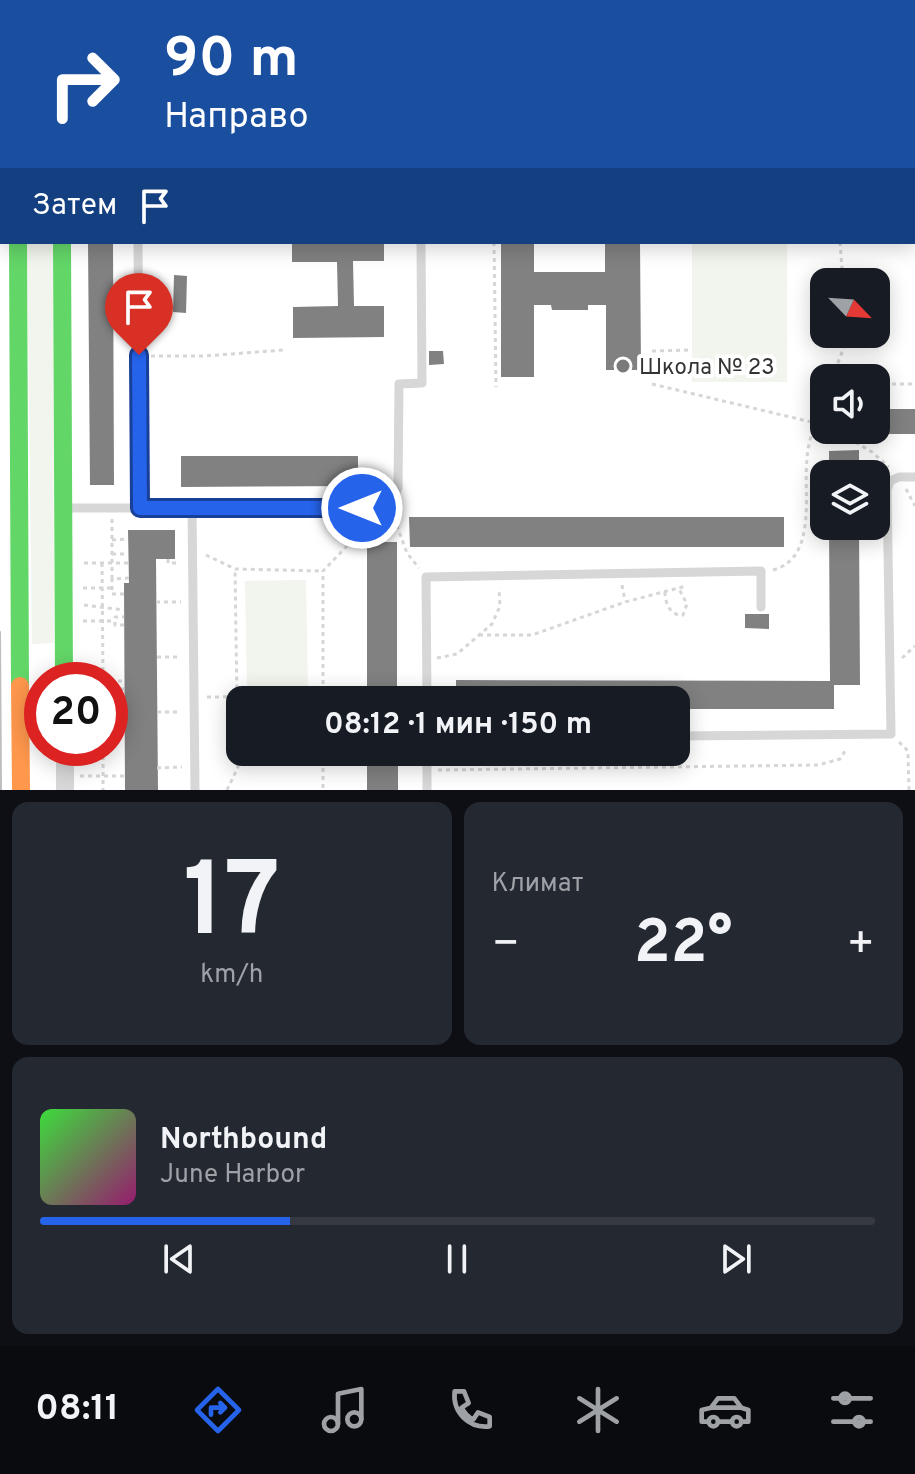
<!DOCTYPE html>
<html lang="ru">
<meta charset="utf-8">
<style>
body{margin:0;font-family:Overpass,sans-serif;background:#242831;color:#f1f3f6;height:100vh;display:flex;flex-direction:column;font-size:30px;white-space:nowrap}
*{box-sizing:border-box;margin:0}
p{font-size:26px;color:#9ea1a6}
.icon{flex:none;width:44px;height:44px;fill:none;stroke:currentColor;stroke-width:2;stroke-linecap:round;stroke-linejoin:round}
.map{position:relative;height:790px;overflow:hidden}
.details{display:flex;flex-direction:column;gap:12px;padding:12px;background:#0d0f14;flex:1}
.details>*{flex:none}
.hud{position:absolute;left:0px;top:0px;width:916px;height:244px;box-shadow:0 4px 20px #0003;background:#1a4fa0;color:#fff;overflow:hidden}
.needle{width:52px;rotate:115deg}
.buttons{position:absolute;left:810px;top:268px;display:grid;gap:16px}
.buttons a{display:grid;place-items:center;width:80px;height:80px;border-radius:16px;background:#171b24;box-shadow:0 4px 20px #0003;font-size:40px}
.speed{position:absolute;left:24px;top:662px;display:flex;gap:16px;font-size:40px;font-weight:700;text-align:center}
.speed>*{display:grid;place-content:center;width:104px;height:104px;border-radius:50%;background:#171b24;box-shadow:0 4px 20px #0003;line-height:1}
.speed .limit{border:12px solid #d22;background:#fff;color:#111}
.pin{position:absolute;display:grid;place-items:center;width:68px;height:68px;color:#fff;margin:-82px -34px;border-radius:50% 50% 50% 0;rotate:-45deg;box-shadow:0 0 8px #0007}
.pin .icon{rotate:45deg}
.me{position:absolute;width:88px;margin:-44px;rotate:270deg;stroke-linejoin:round;filter:drop-shadow(0 0 6px #0008)}
.turn{display:flex;align-items:center;gap:28px;height:168px;padding:0 32px;font-size:36px}
.turn .icon{width:104px;height:104px;stroke-width:2.5}
.turn b{display:block;font-size:56px;line-height:68px}
.then{display:flex;align-items:center;height:76px;padding:0 32px;background:#0003;gap:16px;font-size:30px}
.big{font-size:60px;font-weight:700;line-height:1.1}
.details .card{flex:1;display:flex;flex-direction:column;justify-content:center;gap:12px;min-width:0;padding:0 28px;border-radius:16px;background:#242831}
.details .dial{align-items:center;gap:0}
.dial b{font-size:104px;line-height:1}
.song{display:flex;align-items:center;gap:24px}
.cover{width:96px;height:96px;border-radius:12px;background:linear-gradient(135deg,hsl(120 70% 55%),hsl(320 70% 35%))}
.played{height:8px;border-radius:4px;background:linear-gradient(90deg,#2563eb 30%,#363941 30%)}
.keys{display:flex;justify-content:space-around;direction:ltr}
.heat{display:flex;justify-content:space-between;align-items:center;font-size:44px;direction:ltr}
.details .tiles{flex:1;display:grid;gap:12px;grid-template-columns:1fr 1fr}
.card:last-child{grid-column:span 2}
.trip{position:absolute;left:226px;top:686px;width:464px;height:80px;border-radius:16px;background:#171b24;box-shadow:0 4px 20px #0003;font-weight:700;line-height:80px;text-align:center}
.dock{display:flex;height:128px;justify-content:space-around;align-items:center;background:#090b0e;color:#9ea1a6}
.dock .icon{width:56px;height:56px}
.dock .active{color:#2563eb}
.dock b{font-size:36px;color:#f1f3f6}
.map>svg:first-child{display:block}
.green{fill:#f1f5ed}
.building{fill:#818181}
.lines{fill:none;stroke-linecap:round;stroke-linejoin:round}
.path{stroke:#d6d6d6;stroke-width:3;stroke-dasharray:4 4;stroke-linecap:butt}
.lane{stroke:#d7d7d7;stroke-width:9}
.street{stroke:#d7d7d7;stroke-width:18}
.fast{stroke:#63d668;stroke-width:18}
.slow{stroke:#ff974d;stroke-width:18}
.tram{stroke:#bebebe;stroke-width:2}
.route-casing{stroke:#184099;stroke-width:20}
.route{stroke:#2563eb;stroke-width:14}
.poi-dot{fill:#7a7a7a;stroke:#fff;stroke-width:3}
.labels{text-anchor:middle;stroke-width:8;stroke-linejoin:round;paint-order:stroke}
.poi-label{font-size:22px;fill:#333;stroke:#fff;text-anchor:start}
</style>
<div class="map">
<svg width="915" height="790" viewBox="0 0 915 790">
<rect width="100%" height="100%" fill="#fff"/>
<path class="green" d="M27 242H53L54 643 32 644Z
M692 242H787V382H692Z
M306 580 308 689 247 690 245 581Z"/>
<path class="building" d="M88 242H113L114 485H90Z
M292 242H384V261H353L354 306H384V337L293 338V307L338 306 337 262H292Z
M501 242H534V272H605V242H640L641 370H606V305H588V310H552L551 305H534V377H501Z
M174 275 187 276 186 313 173 312Z
M429 351H443L444 364 429 365Z
M884 409H915V434H884Z
M859 450V474H829V451Z
M181 456H358V486L181 487Z
M409 517H784V547H410Z
M829 526H859L860 685H834V709H676V700H456V680L830 681Z
M128 530H175V559H156L158 790H125L124 583H129Z
M367 542H397V700H367Z
M745 614H769V629L745 628Z
M367 752H398V790H367Z"/>
<g class="lines">
<path class="path" d="M424 0 426 2
M347 2 350 0
M494 242 496 387
M840 242 843 282
M652 351 692 350
M151 356H205L283 350
M832 378 846 342 845 334
M652 384 824 425
M876 384H915
M835 430 872 452 889 467
M906 489 915 506
M394 518 407 553 419 568
M112 540 128 539
M112 554H128
M206 555 235 569 323 571
M168 559V563H180
M84 563H128
M102 563 103 680
M773 570C818 558 803 493 807 459 808 439 817 418 824 399
M112 579V518
M622 585 625 601
M83 588H112
M665 592C665 603 670 616 683 615L687 604 679 589
M124 594H112V579L129 578
M156 602H181
M84 605 124 610
M83 621H115
M124 625H115V617H124
M479 635H532L625 602 686 586
M157 657H181
M437 658 457 654 492 624 500 606 499 588
M902 658 915 646
M110 681H124
M124 689H112V706H124
M207 697 323 696
M323 700V571L372 520
M157 712H181
M110 722 124 721
M110 734H124
M899 742 908 751 909 790
M103 748V790
M323 752V790
M157 768 182 767
M438 770 818 765 840 759 847 748
M80 776H125
M227 790 238 767 235 569"/>
<path class="lane" d="M486 0V2
M712 0V2
M582 2V0
M914 6H915
M138 242 140 508
M66 508H384L392 503 398 488 399 384 422 383 421 242
M192 508 195 790
M427 700 426 577 761 571V607
M676 736 891 734 887 490 890 481 899 477H915
M427 752V790"/>
<path class="street" d="M60 0V2
M65 748V790"/>
<path class="fast" d="M17 0V2
M18 242 20 686
M62 242 64 680"/>
<path class="slow" d="M20 686 21 790"/>
<path class="tram" d="M0 632 1 790"/>
</g>
<g class="lines">
<defs>
<path id="route" d="M139 355 140 508H362"/>
</defs>
<use href="#route" class="route-casing"/>
<use href="#route" class="route"/>
</g>
<circle class="poi-dot" cx="623" cy="366" r="8"/>
<g class="labels">
<g class="poi-label">
<text x="639" y="374">Школа № 23</text>
</g>
</g>
</svg>
<div class="buttons">
<a><svg class="needle" viewBox="-14 -14 28 28"><path d="M0-13l5 13h-10z" fill="#e53935"/><path d="M0 13l5-13h-10z" fill="#9ea1a6"/></svg></a>
<a><svg class="icon" aria-label="sound" viewBox="0 0 24 24"><path d="M4 9h4l5-4v14l-5-4H4zM17 9q2 3 0 6"/></svg></a>
<a><svg class="icon" aria-label="layers" viewBox="0 0 24 24"><path d="M12 4l9 5-9 5-9-5zM3 14l9 5 9-5"/></svg></a>
</div>
<div class="speed"><div class="limit">20</div></div>
<div class="pin" style="left:139px;top:355px;background:#d93025"><svg class="icon" aria-label="arrive" viewBox="0 0 24 24"><path d="M6 21V4h12l-3 4 3 4H6"/></svg></div>
<svg class="me" style="left:362px;top:508px" viewBox="-20 -20 40 40"><circle r="17" fill="#2563eb" stroke="#fff" stroke-width="3"/><path d="M0-11L8 9 0 5-8 9z" fill="#fff"/></svg>
<div class="trip">08:12 · 1 мин · 150 m</div>
<div class="hud">
<div class="turn"><svg class="icon" aria-label="right" viewBox="0 0 24 24"><path d="M7 20v-9h11M14 6l5 5-5 5"/></svg><div><b>90 m</b>Направо</div></div>
<div class="then">Затем<svg class="icon" aria-label="arrive" viewBox="0 0 24 24"><path d="M6 21V4h12l-3 4 3 4H6"/></svg></div>
</div>
</div>
<section class="details">
<div class="tiles">
<div class="card dial"><b>17</b><p>km/h</p></div>
<div class="card"><p>Климат</p>
<div class="heat"><a>−</a><b class="big">22°</b><a>+</a></div>
</div>
<div class="card">
<div class="song"><i class="cover"></i><div><b>Northbound</b><p>June Harbor</p></div></div>
<div class="played"></div>
<div class="keys"><svg class="icon" aria-label="previous" viewBox="0 0 24 24"><path d="M18 5L8 12l10 7zM5 5v14"/></svg><svg class="icon" aria-label="pause" viewBox="0 0 24 24"><path d="M8 5v14M16 5v14"/></svg><svg class="icon" aria-label="next" viewBox="0 0 24 24"><path d="M6 5l10 7-10 7zM19 5v14"/></svg></div>
</div>
</div>
</section>
<nav class="dock">
<b>08:11</b>
<svg class="icon active" aria-label="directions" viewBox="0 0 24 24"><path d="M12 3l9 9-9 9-9-9zM9 14v-3h6M13 9l2 2-2 2"/></svg>
<svg class="icon" aria-label="music" viewBox="0 0 24 24"><path d="M9 18V5l10-2v13"/><circle cx="6" cy="18" r="3"/><circle cx="16" cy="16" r="3"/></svg>
<svg class="icon" aria-label="phone" viewBox="0 0 24 24"><path d="M5 4h4l2 5-3 2q2 4 5 5l2-3 5 2v4C11 20 4 13 5 4z"/></svg>
<svg class="icon" aria-label="climate" viewBox="0 0 24 24"><path d="M12 3v18M4 7l16 10M4 17L20 7"/></svg>
<svg class="icon" aria-label="car" viewBox="0 0 24 24"><path d="M5 17H2v-5l4-1 3-4h7l3 4 3 1v5h-3M9 17h6M6 11h13"/><circle cx="7" cy="17" r="2"/><circle cx="17" cy="17" r="2"/></svg>
<svg class="icon" aria-label="filters" viewBox="0 0 24 24"><path d="M4 7h16M4 17h16"/><circle cx="9" cy="7" r="2"/><circle cx="15" cy="17" r="2"/></svg>
</nav>
